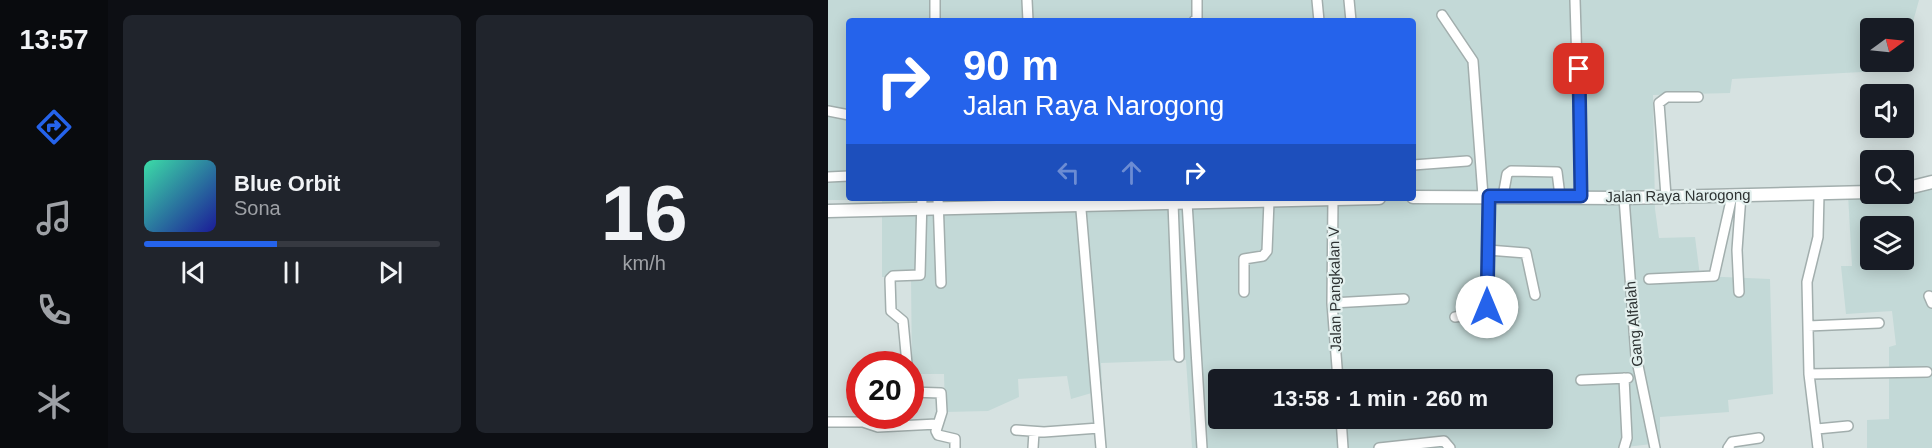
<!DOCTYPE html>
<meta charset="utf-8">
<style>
body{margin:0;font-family:Helvetica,sans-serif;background:#20242c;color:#f1f3f6;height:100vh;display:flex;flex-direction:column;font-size:22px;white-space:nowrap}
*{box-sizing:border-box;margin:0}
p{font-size:20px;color:#9ea1a6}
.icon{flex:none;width:33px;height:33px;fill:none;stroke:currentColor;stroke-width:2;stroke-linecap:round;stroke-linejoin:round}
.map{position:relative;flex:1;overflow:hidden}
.panel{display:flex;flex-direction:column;gap:15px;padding:15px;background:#0d0f14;width:720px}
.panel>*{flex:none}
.hud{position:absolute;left:18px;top:18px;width:570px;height:183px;border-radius:6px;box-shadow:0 3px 15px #0003;background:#2563eb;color:#fff;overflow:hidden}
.needle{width:39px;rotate:75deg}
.buttons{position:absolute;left:1032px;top:18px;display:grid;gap:12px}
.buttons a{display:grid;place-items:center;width:54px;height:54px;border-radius:6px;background:#171b24;box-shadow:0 3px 15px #0003;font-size:30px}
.speed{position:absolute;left:18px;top:351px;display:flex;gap:12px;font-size:30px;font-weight:700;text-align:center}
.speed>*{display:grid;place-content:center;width:78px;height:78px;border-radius:50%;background:#171b24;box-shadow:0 3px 15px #0003;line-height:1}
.speed .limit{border:9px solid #d22;background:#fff;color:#111}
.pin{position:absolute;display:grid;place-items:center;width:51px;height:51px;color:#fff;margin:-26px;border-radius:12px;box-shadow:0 3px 9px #0006}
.me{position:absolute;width:66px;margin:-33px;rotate:0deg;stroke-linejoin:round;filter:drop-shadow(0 0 4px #0008)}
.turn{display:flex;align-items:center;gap:21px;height:126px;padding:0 18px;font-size:27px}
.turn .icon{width:78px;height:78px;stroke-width:2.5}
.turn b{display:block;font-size:42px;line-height:51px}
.lanes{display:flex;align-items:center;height:57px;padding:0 18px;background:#0003;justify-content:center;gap:30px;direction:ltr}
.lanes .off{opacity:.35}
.panel .card{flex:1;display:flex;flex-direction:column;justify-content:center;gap:9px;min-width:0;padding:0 21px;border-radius:9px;background:#20242c}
.panel .dial{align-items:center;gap:0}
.dial b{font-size:78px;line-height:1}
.song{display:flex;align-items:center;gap:18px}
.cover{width:72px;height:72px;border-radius:9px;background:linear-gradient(135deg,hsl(160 70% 55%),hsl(240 70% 35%))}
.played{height:6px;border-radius:3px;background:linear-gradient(90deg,#2563eb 45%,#363941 45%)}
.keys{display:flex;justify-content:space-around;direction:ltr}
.panel .tiles{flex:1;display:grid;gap:15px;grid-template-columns:repeat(2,1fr)}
.trip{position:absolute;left:380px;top:369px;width:345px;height:60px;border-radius:6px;background:#171b24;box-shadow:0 3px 15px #0003;font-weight:700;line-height:60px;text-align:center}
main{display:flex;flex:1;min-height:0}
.menu{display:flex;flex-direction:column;width:108px;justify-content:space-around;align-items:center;background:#090b0e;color:#9ea1a6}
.menu .icon{width:42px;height:42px}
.menu .active{color:#2563eb}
.menu b{font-size:27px;color:#f1f3f6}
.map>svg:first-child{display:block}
.built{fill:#c3d9d7;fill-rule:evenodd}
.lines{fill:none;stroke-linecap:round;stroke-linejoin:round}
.minor-casing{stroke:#a2aead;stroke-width:12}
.major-casing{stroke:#a2aead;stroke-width:15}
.minor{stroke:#fff;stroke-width:9}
.major{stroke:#fff;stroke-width:12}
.route-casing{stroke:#184099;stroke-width:15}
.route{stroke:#2563eb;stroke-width:10}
.labels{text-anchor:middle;stroke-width:4.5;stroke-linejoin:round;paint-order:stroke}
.street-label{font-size:15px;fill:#2e3333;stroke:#e3f0ee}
</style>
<main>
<nav class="menu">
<b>13:57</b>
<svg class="icon active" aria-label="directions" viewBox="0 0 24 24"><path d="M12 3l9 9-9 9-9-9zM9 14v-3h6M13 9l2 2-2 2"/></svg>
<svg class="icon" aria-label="music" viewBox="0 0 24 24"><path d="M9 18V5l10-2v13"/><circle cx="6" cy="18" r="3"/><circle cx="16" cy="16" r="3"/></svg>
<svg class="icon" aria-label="phone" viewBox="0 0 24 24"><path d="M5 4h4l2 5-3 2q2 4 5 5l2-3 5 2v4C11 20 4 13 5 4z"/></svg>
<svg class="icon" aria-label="climate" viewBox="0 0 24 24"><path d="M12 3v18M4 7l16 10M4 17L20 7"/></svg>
</nav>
<section class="panel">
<div class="tiles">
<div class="card">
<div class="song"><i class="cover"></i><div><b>Blue Orbit</b><p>Sona</p></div></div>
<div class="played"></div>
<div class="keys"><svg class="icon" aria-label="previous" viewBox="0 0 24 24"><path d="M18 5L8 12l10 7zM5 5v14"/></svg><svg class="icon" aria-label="pause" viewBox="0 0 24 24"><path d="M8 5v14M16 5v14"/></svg><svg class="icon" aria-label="next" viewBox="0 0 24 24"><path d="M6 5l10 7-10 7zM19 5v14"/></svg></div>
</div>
<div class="card dial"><b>16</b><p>km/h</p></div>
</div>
</section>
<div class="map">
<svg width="1104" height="448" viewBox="0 0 1104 448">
<rect width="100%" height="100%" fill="#d6e2e1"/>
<path class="built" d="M0 0H1091L1076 55V28H1042V62H1074L1071 70 904 79 902 93 825 95 827 209 831 238 867 237 872 276 942 279 945 394 900 400 901 412 832 417V443L790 448H364L358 360 273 363 274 390 243 399 239 376 190 379 191 397 160 411 117 412 116 374H84L83 277H54V200H0ZM21 21H585V198H21ZM390 380H714V418H390Z
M1104 175V448H1039V420L1061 419V347L1068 345 1064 311 1018 314 1013 266H1024L1020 194H1076V184ZM1042 226H1076V260H1042Z"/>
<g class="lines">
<defs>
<path id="minor" d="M107 0V21
M199 0 200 21
M489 0 491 21
M521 0 523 21
M747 0 753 196
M614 15 645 61 655 196
M366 21 369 18V0
M0 111 21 115
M585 165 639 161
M0 177 21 176
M675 196 679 174 683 171 729 172 732 196
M838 196 831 103 839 97H870
M110 198 113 283
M252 198 273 448
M505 198 504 303 510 380
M796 198 808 356 827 448
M359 202 374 448
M345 203 351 357
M660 250 698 253 707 295
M821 279 886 276 904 196
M416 292V259L435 256 439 251 441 201
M911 292 909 250 913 195
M1101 296 1104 303
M504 303 576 299
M627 317 655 313 659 309 661 196
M980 326 1051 323
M79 364 75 321 63 311 62 279 65 276 92 275 94 198
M981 374 1099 372
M753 380 800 378
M82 392 113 393 114 412 108 431 110 435 127 439V448
M513 418 515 448
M0 422H35L50 427 109 424
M989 429 1020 426
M188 430 216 432 271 428
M205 448 206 432
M551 448 616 441 622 448
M796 448 799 438 796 378
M900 448 904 442 931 438
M990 448 981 374 979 282 990 237 991 194"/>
<path id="major" d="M1076 189 1104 182
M585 197 796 198 1042 192
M0 211 551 198"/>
</defs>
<use href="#minor" class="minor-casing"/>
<use href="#major" class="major-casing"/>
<use href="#minor" class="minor"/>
<use href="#major" class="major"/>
</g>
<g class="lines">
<defs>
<path id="route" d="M659 307 661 196H753L751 69"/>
</defs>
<use href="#route" class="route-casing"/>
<use href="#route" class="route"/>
</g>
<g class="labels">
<g class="street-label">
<text transform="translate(850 196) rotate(-1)" y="5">Jalan Raya Narogong</text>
<text transform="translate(507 289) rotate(-91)" y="5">Jalan Pangkalan V</text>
<text transform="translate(806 324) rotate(-95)" y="5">Gang Alfalah</text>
</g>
</g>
</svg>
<div class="buttons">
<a><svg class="needle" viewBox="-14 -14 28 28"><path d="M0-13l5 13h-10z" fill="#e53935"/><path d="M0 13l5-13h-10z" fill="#9ea1a6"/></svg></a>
<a><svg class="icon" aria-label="sound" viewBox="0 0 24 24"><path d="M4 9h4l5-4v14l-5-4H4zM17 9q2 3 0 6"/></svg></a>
<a><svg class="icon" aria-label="search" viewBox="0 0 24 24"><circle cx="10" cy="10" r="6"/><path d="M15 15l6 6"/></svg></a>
<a><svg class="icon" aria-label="layers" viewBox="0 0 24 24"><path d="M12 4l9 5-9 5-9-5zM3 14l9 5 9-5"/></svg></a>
</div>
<div class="speed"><div class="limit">20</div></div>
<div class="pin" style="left:751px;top:69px;background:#d93025"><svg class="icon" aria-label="arrive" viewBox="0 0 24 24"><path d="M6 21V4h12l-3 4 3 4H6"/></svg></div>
<svg class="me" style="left:659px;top:307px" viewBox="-20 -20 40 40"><circle r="19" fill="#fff"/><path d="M0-13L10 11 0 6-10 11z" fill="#2563eb"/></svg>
<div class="trip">13:58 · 1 min · 260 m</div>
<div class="hud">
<div class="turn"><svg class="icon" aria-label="right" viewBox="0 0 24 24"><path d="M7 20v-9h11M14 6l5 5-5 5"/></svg><div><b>90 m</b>Jalan Raya Narogong</div></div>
<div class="lanes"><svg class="icon off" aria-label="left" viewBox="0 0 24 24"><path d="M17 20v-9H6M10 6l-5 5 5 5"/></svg><svg class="icon off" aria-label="ahead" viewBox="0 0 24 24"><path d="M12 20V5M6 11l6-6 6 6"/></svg><svg class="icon" aria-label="right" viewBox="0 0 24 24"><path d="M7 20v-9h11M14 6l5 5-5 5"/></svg></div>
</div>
</div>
</main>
